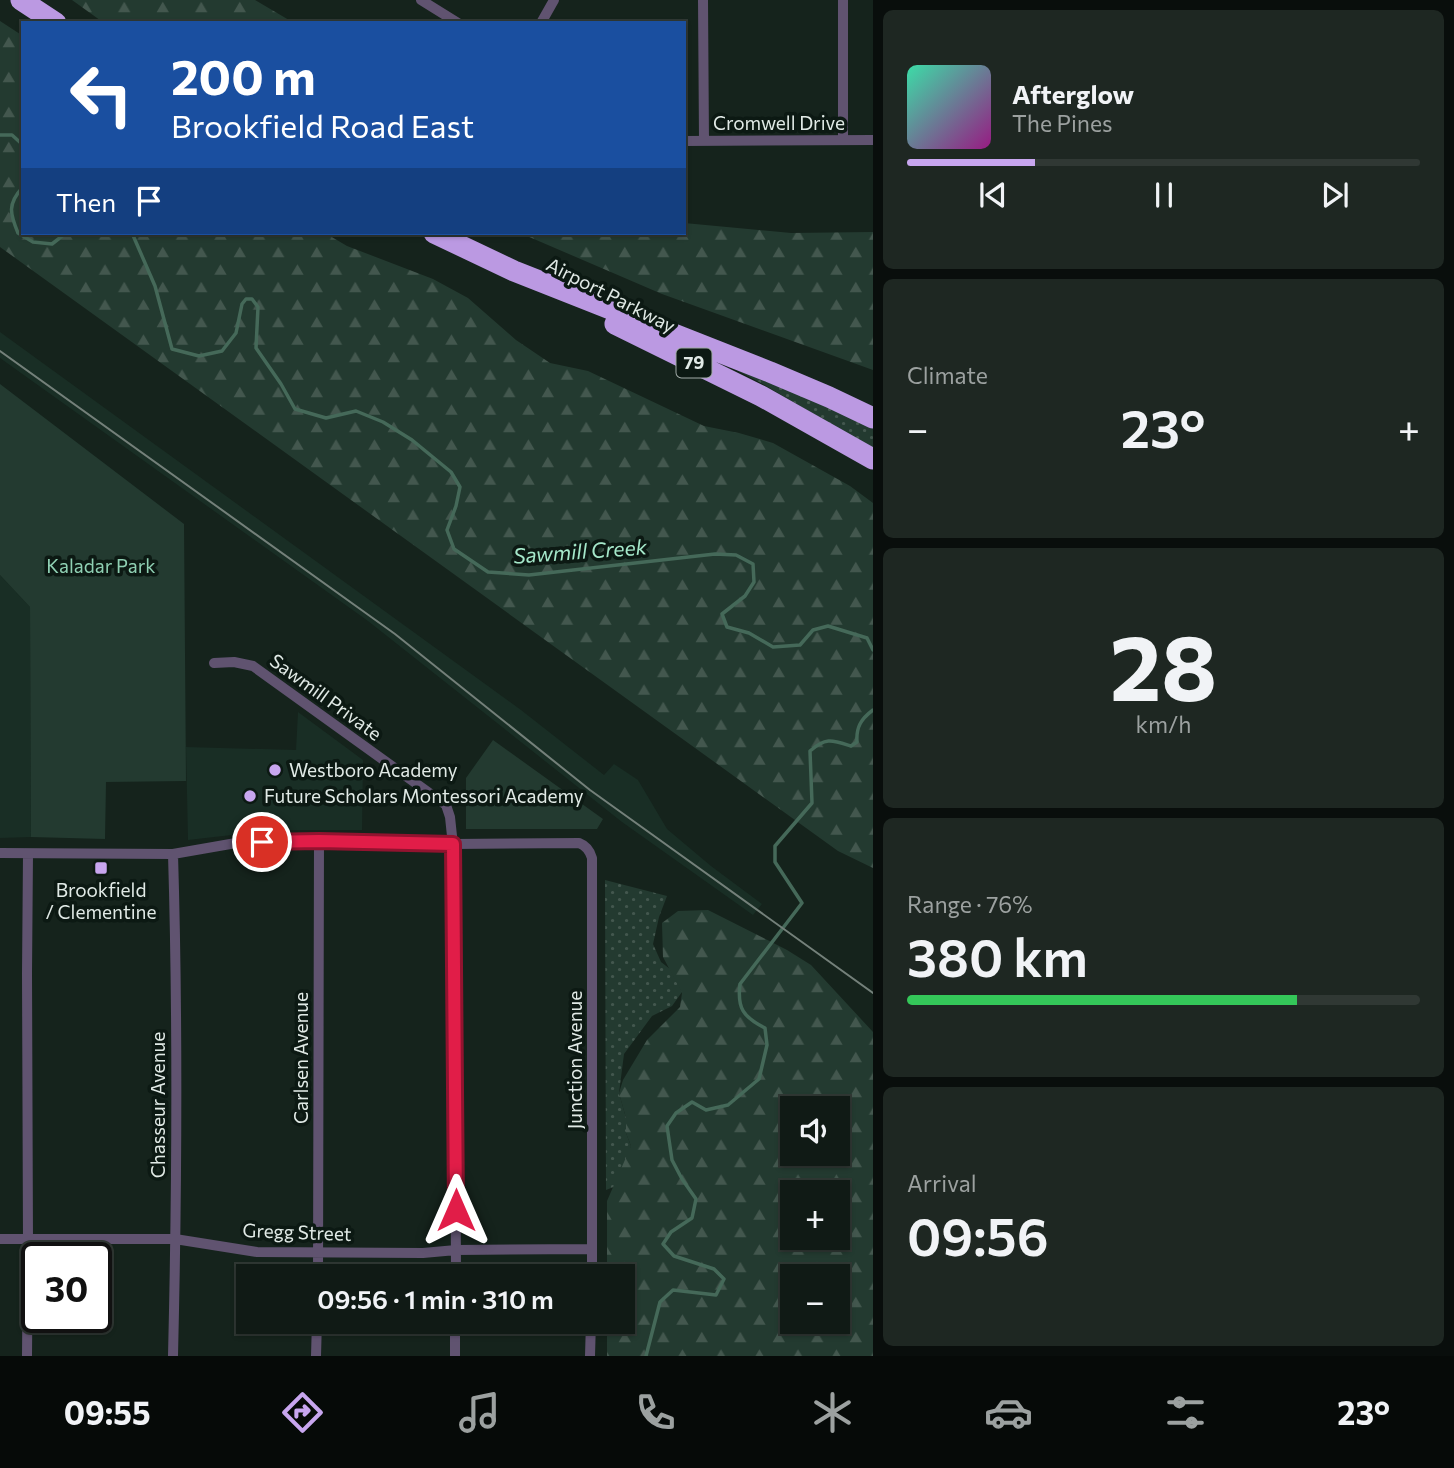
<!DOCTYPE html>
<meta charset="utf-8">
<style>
body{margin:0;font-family:Commissioner,sans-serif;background:#1e2722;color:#f1f3f6;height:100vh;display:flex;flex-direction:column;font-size:26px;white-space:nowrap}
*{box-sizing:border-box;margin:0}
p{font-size:23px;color:#9ca1a0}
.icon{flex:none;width:38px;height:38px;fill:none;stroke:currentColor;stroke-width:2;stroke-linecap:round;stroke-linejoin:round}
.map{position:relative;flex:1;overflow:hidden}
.details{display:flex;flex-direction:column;gap:10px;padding:10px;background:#090e0c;width:581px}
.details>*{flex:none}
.banner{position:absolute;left:21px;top:21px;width:665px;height:214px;border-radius:0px;box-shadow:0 2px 5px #0004,0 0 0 2px #303834;background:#1a4fa0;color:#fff;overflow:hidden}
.tools{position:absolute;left:780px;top:1096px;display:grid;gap:14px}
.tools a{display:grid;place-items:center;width:70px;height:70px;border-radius:0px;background:#101a15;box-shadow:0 2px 5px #0004,0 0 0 2px #303834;font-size:35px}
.speed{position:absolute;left:21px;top:1242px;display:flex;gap:14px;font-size:35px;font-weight:700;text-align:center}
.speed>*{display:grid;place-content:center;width:91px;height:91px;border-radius:50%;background:#101a15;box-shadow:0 2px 5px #0004,0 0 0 2px #303834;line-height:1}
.speed .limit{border:4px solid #111;border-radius:10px;background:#fff;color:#111}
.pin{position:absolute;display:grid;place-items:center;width:60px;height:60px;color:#fff;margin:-30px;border:4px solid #fff;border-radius:50%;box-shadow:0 2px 7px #0007}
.me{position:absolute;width:77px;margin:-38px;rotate:0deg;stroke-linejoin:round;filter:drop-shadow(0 0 5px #0008)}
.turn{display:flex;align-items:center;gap:24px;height:147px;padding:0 35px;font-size:32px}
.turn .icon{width:91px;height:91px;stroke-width:2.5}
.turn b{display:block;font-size:49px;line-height:60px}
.then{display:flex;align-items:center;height:66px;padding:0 35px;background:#0003;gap:14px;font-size:26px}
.big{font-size:52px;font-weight:600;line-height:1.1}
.details .tile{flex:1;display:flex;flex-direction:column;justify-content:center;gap:10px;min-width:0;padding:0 24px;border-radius:10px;background:#1e2722}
.details .dial{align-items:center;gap:0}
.dial b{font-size:91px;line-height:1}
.song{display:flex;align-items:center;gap:21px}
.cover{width:84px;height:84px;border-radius:10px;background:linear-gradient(135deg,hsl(160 70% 55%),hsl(310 70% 35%))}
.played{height:7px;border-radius:4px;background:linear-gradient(90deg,#c8a6ef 25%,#303834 25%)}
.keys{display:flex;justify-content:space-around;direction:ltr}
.heat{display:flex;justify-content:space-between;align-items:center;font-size:38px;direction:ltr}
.charge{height:10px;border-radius:5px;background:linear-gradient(90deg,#34c759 76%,#303834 0)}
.trip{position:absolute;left:236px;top:1264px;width:399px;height:70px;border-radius:0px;background:#101a15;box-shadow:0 2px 5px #0004,0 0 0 2px #303834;font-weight:600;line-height:70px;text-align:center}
.tabs{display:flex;height:112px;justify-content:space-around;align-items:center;background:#060a08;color:#9ca1a0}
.tabs .icon{width:49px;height:49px}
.tabs .selected{color:#c8a6ef}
.tabs b{font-size:32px;color:#f1f3f6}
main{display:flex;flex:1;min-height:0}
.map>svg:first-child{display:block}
.built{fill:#192e25}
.grass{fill:url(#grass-dots)}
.forest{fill:url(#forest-firs);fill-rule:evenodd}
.green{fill:#233a30}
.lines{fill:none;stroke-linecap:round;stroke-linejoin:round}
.stream{stroke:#456959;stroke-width:3.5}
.street{stroke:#605370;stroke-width:10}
.highway{stroke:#bb99e2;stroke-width:21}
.tram{stroke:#74807a;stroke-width:2}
.route-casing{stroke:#92132f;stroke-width:18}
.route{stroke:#e11d48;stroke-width:12}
.poi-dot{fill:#c8a6ef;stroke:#0c1913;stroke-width:2.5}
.labels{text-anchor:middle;stroke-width:7;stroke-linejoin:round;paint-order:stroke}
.shield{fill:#0c1913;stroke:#a1aba7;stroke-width:2}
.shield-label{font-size:18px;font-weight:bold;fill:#e1eae6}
.street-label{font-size:19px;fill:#e1eae6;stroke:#0c1913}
.park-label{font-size:19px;fill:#8fd0b3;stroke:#0c1913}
.poi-label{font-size:19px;fill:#e1eae6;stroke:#0c1913;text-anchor:start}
.water-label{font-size:21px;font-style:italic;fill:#a5e8ca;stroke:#0c1913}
</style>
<main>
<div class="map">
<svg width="873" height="1356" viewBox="0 0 873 1356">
<defs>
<pattern id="grass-dots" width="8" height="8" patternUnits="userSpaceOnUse" patternTransform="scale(1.75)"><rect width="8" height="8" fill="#233a30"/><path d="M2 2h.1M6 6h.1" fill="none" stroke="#43574e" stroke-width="1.8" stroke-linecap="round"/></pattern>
<pattern id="forest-firs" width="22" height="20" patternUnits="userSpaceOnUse" patternTransform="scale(1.75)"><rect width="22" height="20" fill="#233a30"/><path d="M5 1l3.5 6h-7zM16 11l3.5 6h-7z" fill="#43574e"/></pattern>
</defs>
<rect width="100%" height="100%" fill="#15231c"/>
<path class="built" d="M0 332 521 710 604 775 614 764 638 780 667 829 711 866 762 904 757 910 753 915 622 822 368 621 0 358Z
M0 575 30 607 31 837 0 838Z
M298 712 363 760 362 830H275L188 840 186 747 296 750Z"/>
<path class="grass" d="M740 367 873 424V449L761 383 738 371Z
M605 880 667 896 659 917 653 944 661 962 670 969 682 992 672 1006 652 1016 624 1054 619 1093 626 1118V1133L631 1146 621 1184 606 1190Z"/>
<path class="forest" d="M72 0H255L294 23H104Z
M0 21 23 36V233H325L347 246 433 279 468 298 516 340 550 363 588 371 704 426 739 433 773 443 850 486 873 503V868L838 851 0 247Z
M684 223 791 233 873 232V370L662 294 520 233H684Z
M708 910 787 950 811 965 873 1032V1356H607V1321H623V1276H607V1201L631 1146 626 1133V1118L619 1093 623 1080 647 1040 680 1007 682 993 663 957 662 923 678 911ZM793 1108H838V1153H793ZM793 1192H838V1237H793ZM793 1276H838V1321H793Z"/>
<path class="green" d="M0 384 184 524 186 781 106 782 105 839 31 837 30 607 0 575Z
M493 740 603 819 597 829H466V778Z"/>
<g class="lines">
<path class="stream" d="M0 135H12L23 145
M23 187C7 204 10 214 18 233L33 242 52 244 66 233
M132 233 155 286 172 349 199 356 222 351 236 333 242 304 246 299H252L258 307 256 348 281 384 295 409 326 418 356 411 383 422 412 440 451 472 460 487 456 506 447 530 454 549 488 572 529 575 715 554 736 555 753 564 754 582 745 596 722 614 727 627 749 633 773 647 800 645 813 630 828 626 867 638 873 650
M646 1356 660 1302 673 1290 716 1295 724 1279 714 1269 674 1256 663 1244 671 1232 692 1218 696 1199 682 1179 672 1160 667 1126 676 1113 692 1102 706 1110 728 1105 759 1079 767 1045 765 1028C743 1017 737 1008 740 984L802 903 775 862V846L812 803 810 751C826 737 832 740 851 746L857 742C856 727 861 719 873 710"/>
<path class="street" d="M421 0 458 23
M703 0 704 141
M843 0V140
M541 23 554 0
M684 141 873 140
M214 663 234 662 253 666 446 805 450 817 454 855 456 1276
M0 853 173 854 236 843 319 841 453 844 579 843C587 846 590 851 592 858V1276
M0 1239H175L257 1252 423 1253 456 1250 592 1249
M318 1276 319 841
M27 1356 28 1240 27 973 28 854
M173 1356C177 1189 178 1021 173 854
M316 1356 317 1321
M455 1356V1321
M590 1356 591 1321"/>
<path class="highway" d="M21 0 56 23
M434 233 514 271 770 372 829 397 873 418
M615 324 761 396 873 459"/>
<path class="tram" d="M0 351 395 634 590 790 873 993"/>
</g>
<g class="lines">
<defs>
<path id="route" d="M262 842 319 841 453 844 456 1210"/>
</defs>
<use href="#route" class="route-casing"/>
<use href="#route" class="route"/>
</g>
<g class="poi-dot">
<circle cx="275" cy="770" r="7"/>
<circle cx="250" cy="796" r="7"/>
<rect x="94" y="861" width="14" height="14" rx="3.5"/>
</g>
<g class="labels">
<rect class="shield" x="676.5" y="348.5" width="35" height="29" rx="5"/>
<g class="shield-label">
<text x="694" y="369">79</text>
</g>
<g class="street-label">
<text x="779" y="130">Cromwell Drive</text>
<text transform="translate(611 295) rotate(27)" y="7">Airport Parkway</text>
<text transform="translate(326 697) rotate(36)" y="7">Sawmill Private</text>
<text transform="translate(301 1058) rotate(-90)" y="7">Carlsen Avenue</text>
<text transform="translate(575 1060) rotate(-90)" y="7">Junction Avenue</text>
<text transform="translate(158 1105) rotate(-90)" y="7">Chasseur Avenue</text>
<text transform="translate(297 1232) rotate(2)" y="7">Gregg Street</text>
</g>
<g class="park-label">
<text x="101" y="573">Kaladar Park</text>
</g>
<g class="poi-label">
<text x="289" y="777">Westboro Academy</text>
<text x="264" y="803">Future Scholars Montessori Academy</text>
<text x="101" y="897" text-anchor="middle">Brookfield<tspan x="101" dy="22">/ Clementine</tspan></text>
</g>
<g class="water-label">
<text transform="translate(580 552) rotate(-4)" y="7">Sawmill Creek</text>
</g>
</g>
</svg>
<div class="tools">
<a><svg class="icon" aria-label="sound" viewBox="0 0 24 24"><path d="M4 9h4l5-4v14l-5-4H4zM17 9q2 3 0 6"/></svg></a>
<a>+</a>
<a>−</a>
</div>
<div class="speed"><div class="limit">30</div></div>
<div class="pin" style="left:262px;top:842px;background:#d93025"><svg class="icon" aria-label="arrive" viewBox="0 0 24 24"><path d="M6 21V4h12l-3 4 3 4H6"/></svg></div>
<svg class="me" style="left:456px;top:1210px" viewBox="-20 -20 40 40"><path d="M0-17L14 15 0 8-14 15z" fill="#e11d48" stroke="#fff" stroke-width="4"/></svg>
<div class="trip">09:56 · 1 min · 310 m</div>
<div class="banner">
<div class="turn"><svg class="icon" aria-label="left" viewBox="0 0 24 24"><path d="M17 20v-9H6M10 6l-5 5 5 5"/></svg><div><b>200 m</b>Brookfield Road East</div></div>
<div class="then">Then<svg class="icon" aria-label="arrive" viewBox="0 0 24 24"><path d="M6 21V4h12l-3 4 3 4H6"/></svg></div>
</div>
</div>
<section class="details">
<div class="tile">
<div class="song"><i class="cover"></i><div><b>Afterglow</b><p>The Pines</p></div></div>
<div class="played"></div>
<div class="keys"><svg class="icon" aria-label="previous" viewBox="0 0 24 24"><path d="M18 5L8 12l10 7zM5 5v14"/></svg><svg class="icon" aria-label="pause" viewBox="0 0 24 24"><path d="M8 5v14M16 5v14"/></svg><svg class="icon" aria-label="next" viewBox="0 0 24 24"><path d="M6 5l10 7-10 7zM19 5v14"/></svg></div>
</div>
<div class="tile"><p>Climate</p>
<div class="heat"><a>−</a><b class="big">23°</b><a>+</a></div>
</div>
<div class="tile dial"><b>28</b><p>km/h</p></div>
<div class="tile"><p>Range · 76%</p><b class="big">380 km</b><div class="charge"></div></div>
<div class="tile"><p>Arrival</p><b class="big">09:56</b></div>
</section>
</main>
<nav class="tabs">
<b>09:55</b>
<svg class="icon selected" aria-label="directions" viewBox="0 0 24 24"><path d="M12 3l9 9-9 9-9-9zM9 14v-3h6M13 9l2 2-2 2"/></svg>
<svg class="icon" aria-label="music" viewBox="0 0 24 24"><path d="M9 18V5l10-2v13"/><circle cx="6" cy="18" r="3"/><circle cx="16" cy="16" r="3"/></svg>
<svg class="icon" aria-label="phone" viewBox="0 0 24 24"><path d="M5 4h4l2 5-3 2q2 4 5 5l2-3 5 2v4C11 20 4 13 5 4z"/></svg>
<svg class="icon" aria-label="climate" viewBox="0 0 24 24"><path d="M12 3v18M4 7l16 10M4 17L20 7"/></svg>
<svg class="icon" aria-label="car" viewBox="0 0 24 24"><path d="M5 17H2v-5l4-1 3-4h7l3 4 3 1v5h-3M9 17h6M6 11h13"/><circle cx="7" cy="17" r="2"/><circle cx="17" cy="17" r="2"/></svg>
<svg class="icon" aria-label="filters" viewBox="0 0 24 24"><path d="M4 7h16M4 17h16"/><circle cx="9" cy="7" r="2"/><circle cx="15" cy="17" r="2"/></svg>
<b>23°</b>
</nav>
